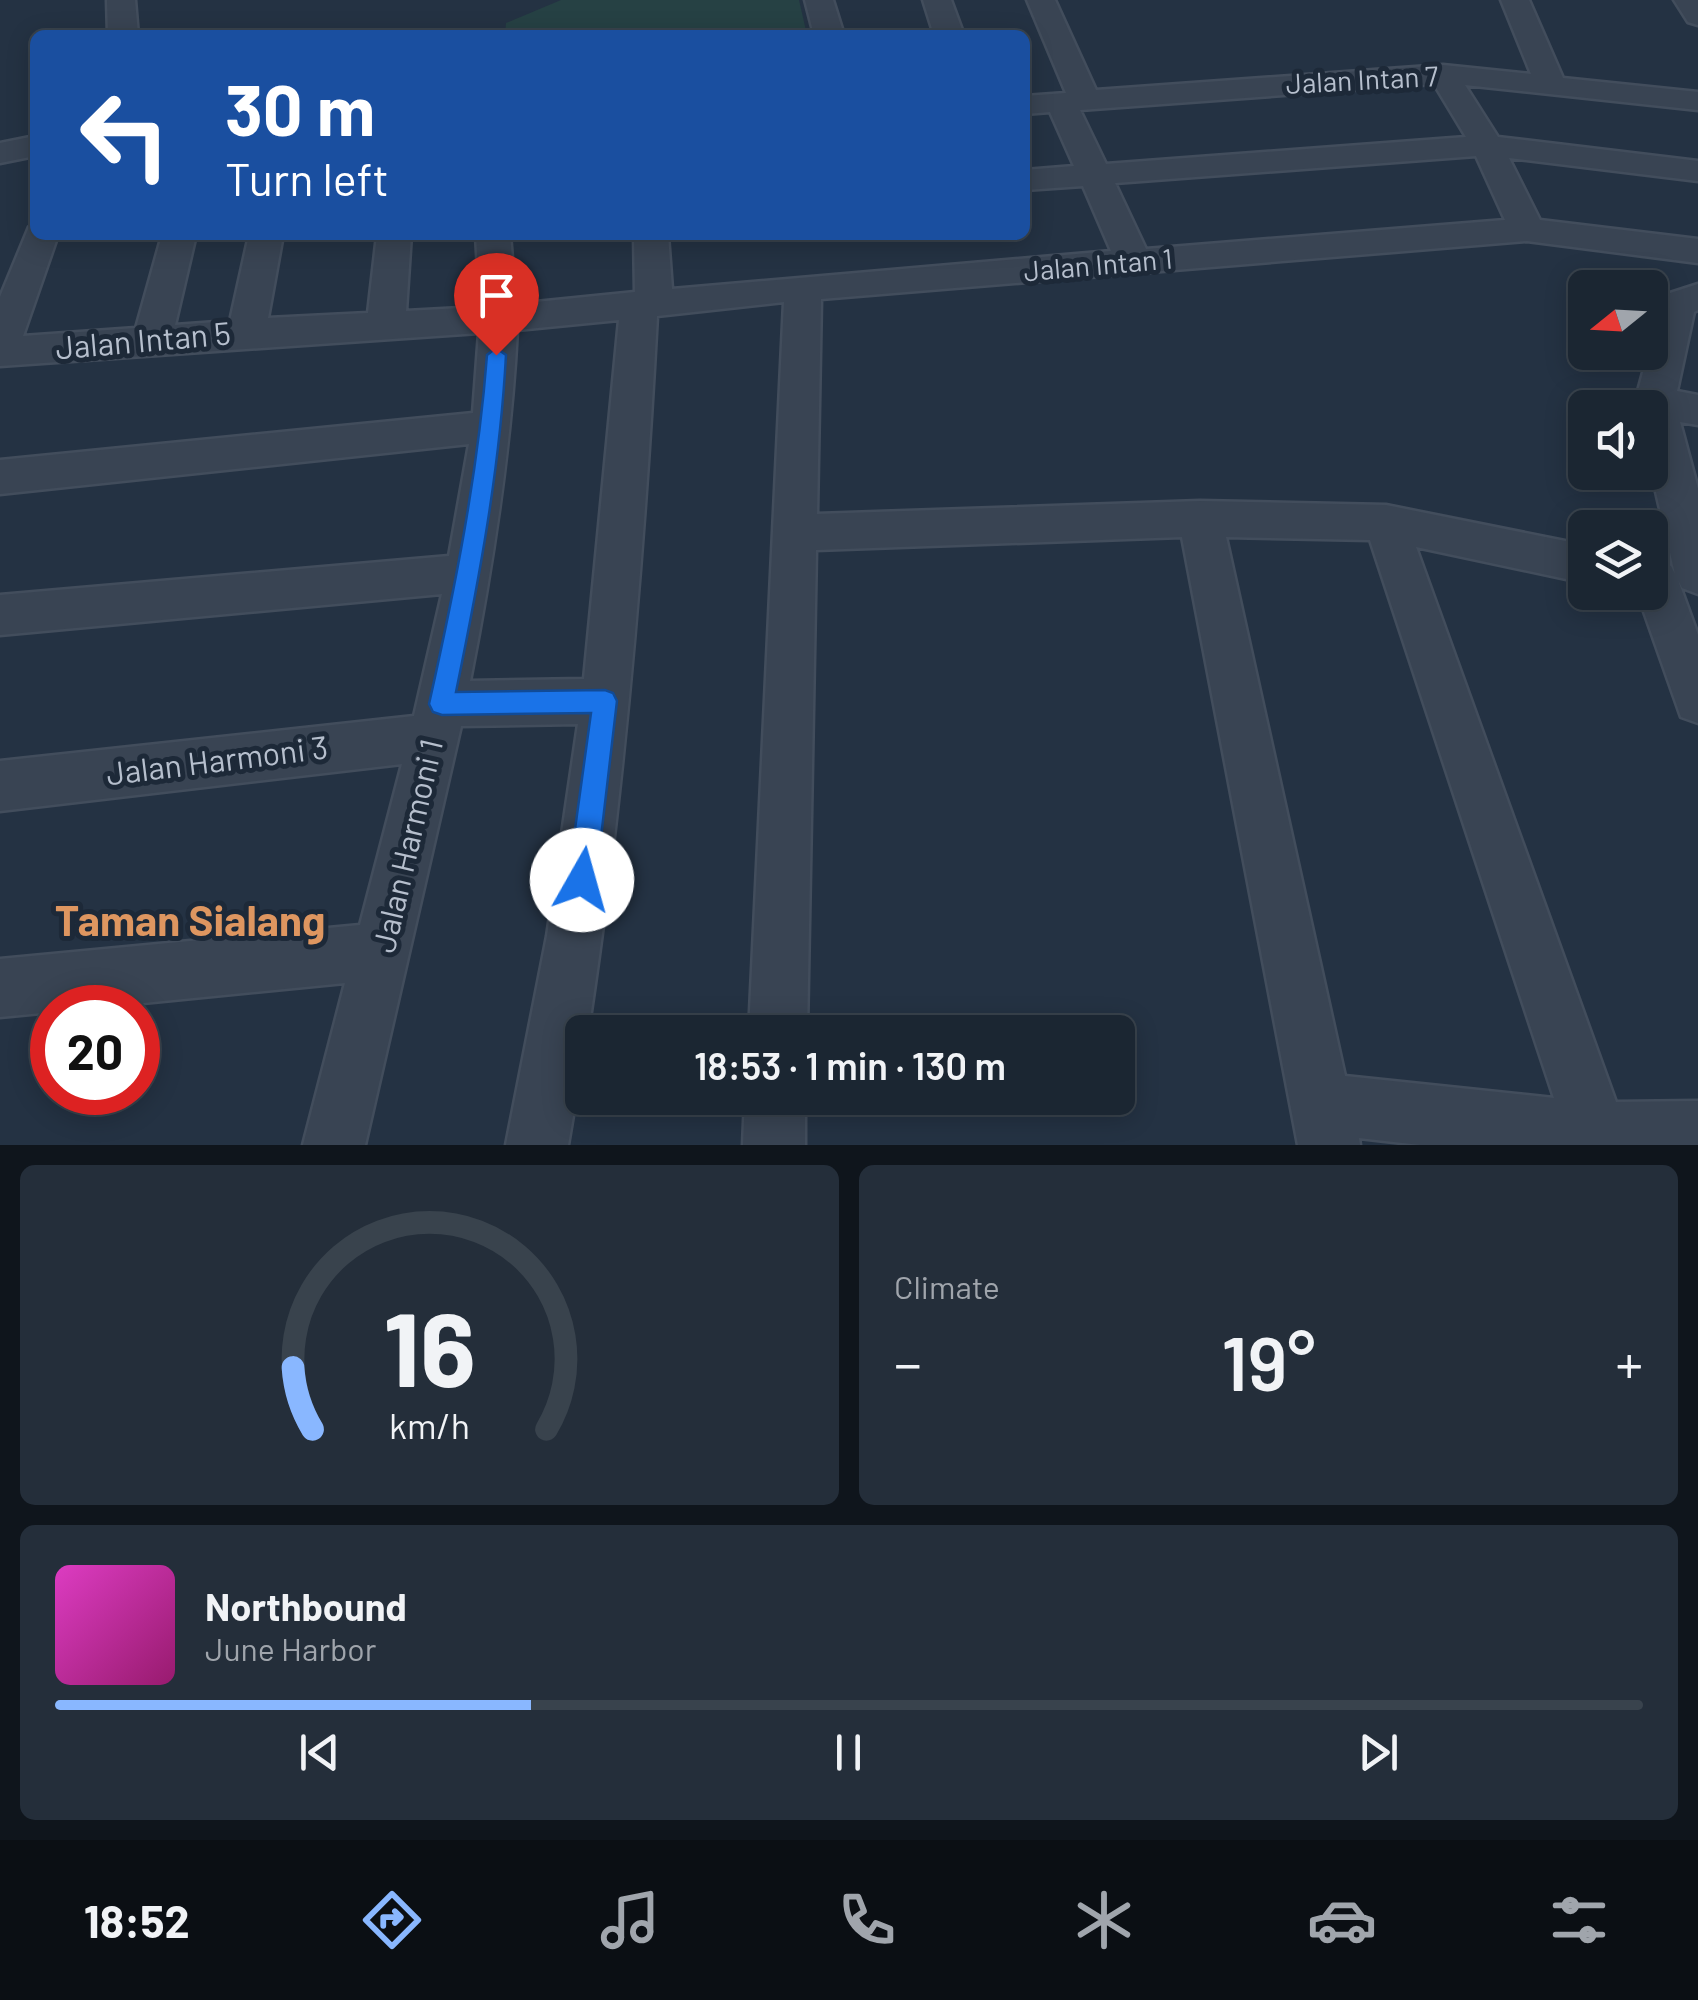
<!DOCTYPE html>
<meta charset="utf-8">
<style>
body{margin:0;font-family:Barlow,sans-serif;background:#242e3a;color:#f1f3f6;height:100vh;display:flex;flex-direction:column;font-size:38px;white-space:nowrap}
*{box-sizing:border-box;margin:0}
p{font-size:32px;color:#a0a5ac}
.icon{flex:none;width:55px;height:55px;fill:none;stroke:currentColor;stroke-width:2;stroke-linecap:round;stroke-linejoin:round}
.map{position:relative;height:1145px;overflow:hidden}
.details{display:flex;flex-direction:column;gap:20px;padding:20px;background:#0f151c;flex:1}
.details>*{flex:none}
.banner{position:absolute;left:30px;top:30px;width:1000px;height:210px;border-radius:15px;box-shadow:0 5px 25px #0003,0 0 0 2px #39434d;background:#1a4fa0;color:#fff;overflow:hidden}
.needle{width:65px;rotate:252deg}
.fabs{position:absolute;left:1568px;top:270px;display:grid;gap:20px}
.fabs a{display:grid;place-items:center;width:100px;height:100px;border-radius:15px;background:#1b2632;box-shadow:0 5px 25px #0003,0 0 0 2px #39434d;font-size:50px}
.speed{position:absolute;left:30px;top:985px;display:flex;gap:20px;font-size:50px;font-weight:700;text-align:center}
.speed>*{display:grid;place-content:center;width:130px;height:130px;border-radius:50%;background:#1b2632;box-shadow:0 5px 25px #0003,0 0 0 2px #39434d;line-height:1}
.speed .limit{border:15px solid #d22;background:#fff;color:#111}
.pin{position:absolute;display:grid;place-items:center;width:85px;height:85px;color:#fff;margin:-102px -42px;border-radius:50% 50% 50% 0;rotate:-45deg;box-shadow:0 0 10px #0007}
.pin .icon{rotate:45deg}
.me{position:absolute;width:110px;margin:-55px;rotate:7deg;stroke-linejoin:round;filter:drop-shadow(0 0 8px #0008)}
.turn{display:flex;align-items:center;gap:35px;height:210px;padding:0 30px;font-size:45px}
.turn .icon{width:130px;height:130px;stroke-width:2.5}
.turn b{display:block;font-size:70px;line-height:85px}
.big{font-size:75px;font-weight:600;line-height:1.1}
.details .widget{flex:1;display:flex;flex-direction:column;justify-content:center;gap:15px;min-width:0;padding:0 35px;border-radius:15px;background:#242e3a}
.details .dial{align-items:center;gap:0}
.dial svg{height:260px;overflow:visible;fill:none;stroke:#39434d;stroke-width:7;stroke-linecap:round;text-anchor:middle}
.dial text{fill:#f1f3f6;stroke:none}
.song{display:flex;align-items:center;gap:30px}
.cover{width:120px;height:120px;border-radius:15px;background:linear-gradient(135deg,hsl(310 70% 55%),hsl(320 70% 35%))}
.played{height:10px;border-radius:5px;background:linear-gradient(90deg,#89b7ff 30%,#39434d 30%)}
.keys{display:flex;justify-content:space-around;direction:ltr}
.heat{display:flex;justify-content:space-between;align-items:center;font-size:55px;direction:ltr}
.details .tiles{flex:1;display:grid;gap:20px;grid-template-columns:1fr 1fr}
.widget:last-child{grid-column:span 2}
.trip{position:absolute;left:565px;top:1015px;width:570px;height:100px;border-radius:15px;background:#1b2632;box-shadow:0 5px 25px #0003,0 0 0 2px #39434d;font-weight:600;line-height:100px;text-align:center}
.dock{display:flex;height:160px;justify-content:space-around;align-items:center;background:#0b0f14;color:#a0a5ac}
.dock .icon{width:70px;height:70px}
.dock .current{color:#89b7ff}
.dock b{font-size:45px;color:#f1f3f6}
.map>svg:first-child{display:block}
.green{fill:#264144}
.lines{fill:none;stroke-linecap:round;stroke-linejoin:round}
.minor-casing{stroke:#424d5c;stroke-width:5}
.minor{fill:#394453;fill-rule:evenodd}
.route{fill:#1a73e8;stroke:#114b97;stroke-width:2.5}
.labels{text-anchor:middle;stroke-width:10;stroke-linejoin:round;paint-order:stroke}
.far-street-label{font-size:28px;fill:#b6bfcd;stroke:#1d2938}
.street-label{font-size:32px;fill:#b6bfcd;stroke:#1d2938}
.near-neighbourhood-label{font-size:42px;font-weight:bold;fill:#de9660;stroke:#1d2938}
</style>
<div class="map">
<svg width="1698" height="1145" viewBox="0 0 1698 1145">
<rect width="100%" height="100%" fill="#243243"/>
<path class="green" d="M561 0H799L807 35H505L506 23Z"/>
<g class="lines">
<defs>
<path id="minor" d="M107 0H135L138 35H108Z
M805 0H833L844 35H814Z
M923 0H951L964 35H934Z
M1027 0H1055L1096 90 1443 65 1531 74 1501 0H1529L1563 78 1698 92V110L1465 85 1498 137 1698 161V181L1509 158 1540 220 1698 239V263L1527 241 821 299 817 514 1200 501 1386 505 1585 545V583L1416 547 1616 1102 1698 1101V1145H1420L1359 1138 1360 1145H1298L1182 537 816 550 807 1032H749L784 302 657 316C644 556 624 795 588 1032H582V1063L568 1145H506L547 936 578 724 461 726 365 1145H303L345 983 93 1008H52V1012L0 1017V959L360 925 402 764 0 811V761L414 716 442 594 0 635V595L449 556 469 444 0 494V460L473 413 479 333 0 366V297L29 227 35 225V235H58L23 336 136 328 162 235H196L175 325 230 321 249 235H283L268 318 368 313 377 235H411L406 311 480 307 476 235H510L516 304 635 292 634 235H668L672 289 1111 251 1083 186 1025 190V170L1074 166 1050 112 1025 114V96L1066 93ZM1434 84 1466 137 1106 164 1080 110ZM1476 156 1505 220 1146 249 1115 183ZM619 320 584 679 470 681C493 564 511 449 517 330ZM1226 537 1370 540 1554 1098 1345 1076Z
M1674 0H1698V25L1688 22Z
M35 136V156L0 163V143Z
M1698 284V310L1694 312 1677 391 1698 395V425L1680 422 1698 489V594L1682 588 1678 580 1698 635V723L1681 717 1637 592H1650V562L1671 566 1675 574 1650 466V408H1636L1635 402 1664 295Z
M745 1098H805V1145H743Z"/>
</defs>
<use href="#minor" class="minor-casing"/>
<use href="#minor" class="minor"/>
</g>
<path class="route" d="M496 348 506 355C500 469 479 580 456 692L605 690 613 693 617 701 596 880 592 890 582 894 572 890 568 880 591 713 442 715 433 712 429 704C455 588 478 473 487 355Z"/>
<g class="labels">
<g class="far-street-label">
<text transform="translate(1362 80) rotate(-3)" y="10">Jalan Intan 7</text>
<text transform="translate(1098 265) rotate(-5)" y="10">Jalan Intan 1</text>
</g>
<g class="street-label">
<text transform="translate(143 341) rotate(-5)" y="11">Jalan Intan 5</text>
<text transform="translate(217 761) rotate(-7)" y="11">Jalan Harmoni 3</text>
<text transform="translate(408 846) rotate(-77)" y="11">Jalan Harmoni 1</text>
</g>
<g class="near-neighbourhood-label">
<text x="190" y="936">Taman Sialang</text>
</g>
</g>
</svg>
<div class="fabs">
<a><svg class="needle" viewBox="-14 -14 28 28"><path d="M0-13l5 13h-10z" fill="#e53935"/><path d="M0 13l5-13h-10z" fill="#a0a5ac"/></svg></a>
<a><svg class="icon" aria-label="sound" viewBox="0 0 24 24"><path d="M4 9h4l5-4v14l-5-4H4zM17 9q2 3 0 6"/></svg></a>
<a><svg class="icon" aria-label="layers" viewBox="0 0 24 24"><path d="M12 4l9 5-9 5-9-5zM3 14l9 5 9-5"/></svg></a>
</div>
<div class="speed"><div class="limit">20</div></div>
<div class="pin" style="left:496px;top:355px;background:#d93025"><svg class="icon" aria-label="arrive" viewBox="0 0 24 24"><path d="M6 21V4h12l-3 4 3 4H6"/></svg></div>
<svg class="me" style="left:582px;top:880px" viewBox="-20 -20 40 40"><circle r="19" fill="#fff"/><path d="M0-13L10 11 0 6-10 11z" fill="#1a73e8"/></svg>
<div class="trip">18:53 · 1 min · 130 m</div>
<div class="banner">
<div class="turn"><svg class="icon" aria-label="left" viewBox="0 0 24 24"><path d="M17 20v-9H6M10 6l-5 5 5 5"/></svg><div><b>30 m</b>Turn left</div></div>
</div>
</div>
<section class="details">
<div class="tiles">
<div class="widget dial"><svg viewBox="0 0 100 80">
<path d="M14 69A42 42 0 1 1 86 69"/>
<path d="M14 69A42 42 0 0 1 8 50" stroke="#89b7ff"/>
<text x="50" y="56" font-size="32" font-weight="700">16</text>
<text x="50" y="72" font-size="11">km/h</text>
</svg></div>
<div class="widget"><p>Climate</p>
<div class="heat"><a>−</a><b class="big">19°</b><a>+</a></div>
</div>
<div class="widget">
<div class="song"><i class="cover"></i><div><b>Northbound</b><p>June Harbor</p></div></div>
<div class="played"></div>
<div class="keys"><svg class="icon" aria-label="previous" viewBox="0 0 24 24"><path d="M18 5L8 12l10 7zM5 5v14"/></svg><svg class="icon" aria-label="pause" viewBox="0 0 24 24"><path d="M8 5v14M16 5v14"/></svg><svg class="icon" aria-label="next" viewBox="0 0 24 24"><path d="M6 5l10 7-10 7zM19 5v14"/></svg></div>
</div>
</div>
</section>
<nav class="dock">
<b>18:52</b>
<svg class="icon current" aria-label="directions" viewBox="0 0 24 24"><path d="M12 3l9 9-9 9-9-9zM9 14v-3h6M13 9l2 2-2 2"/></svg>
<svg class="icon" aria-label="music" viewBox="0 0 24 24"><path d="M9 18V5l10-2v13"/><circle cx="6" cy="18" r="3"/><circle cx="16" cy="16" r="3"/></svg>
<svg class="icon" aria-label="phone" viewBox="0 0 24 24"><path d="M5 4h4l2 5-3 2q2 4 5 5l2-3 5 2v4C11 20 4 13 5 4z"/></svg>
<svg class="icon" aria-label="climate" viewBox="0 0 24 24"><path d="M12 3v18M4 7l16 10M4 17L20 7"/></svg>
<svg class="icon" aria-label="car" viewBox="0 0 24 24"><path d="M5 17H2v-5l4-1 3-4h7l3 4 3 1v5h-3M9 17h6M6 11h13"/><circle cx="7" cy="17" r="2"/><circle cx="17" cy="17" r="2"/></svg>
<svg class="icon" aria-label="filters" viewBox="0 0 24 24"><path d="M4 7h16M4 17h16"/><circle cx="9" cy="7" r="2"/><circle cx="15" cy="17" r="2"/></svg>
</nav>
